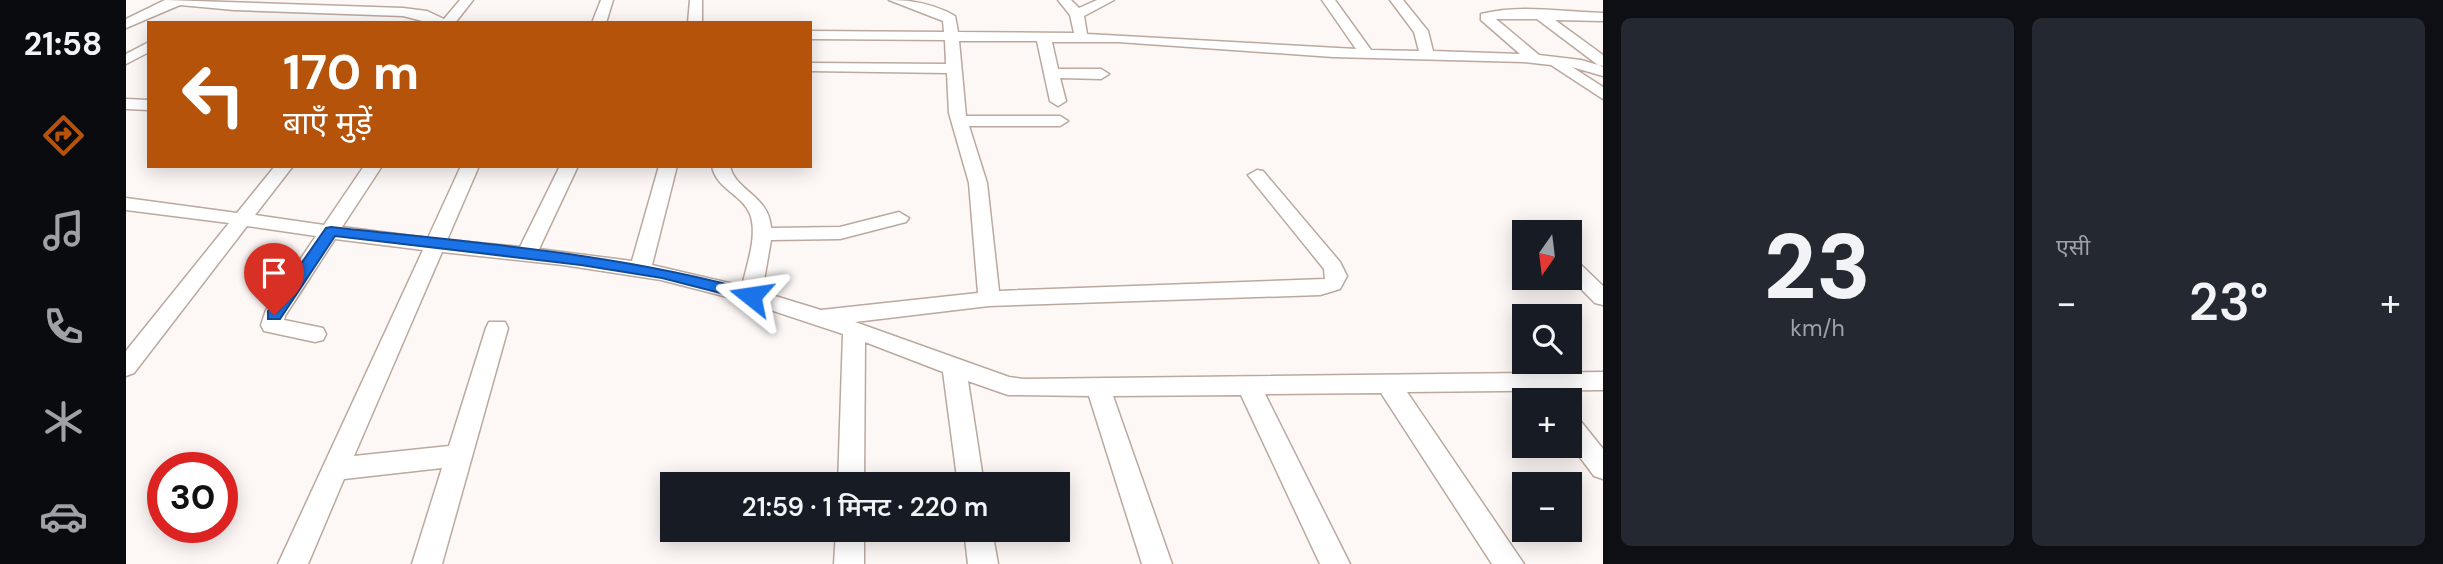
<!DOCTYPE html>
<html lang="hi">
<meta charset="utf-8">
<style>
body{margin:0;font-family:"DM Sans","Noto Sans Devanagari",sans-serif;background:#242831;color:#f1f3f6;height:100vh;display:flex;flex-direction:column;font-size:26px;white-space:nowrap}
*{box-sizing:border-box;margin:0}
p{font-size:23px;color:#9ea1a6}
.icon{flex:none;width:38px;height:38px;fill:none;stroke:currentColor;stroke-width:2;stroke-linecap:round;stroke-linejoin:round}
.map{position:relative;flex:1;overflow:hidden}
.sheet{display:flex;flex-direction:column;gap:18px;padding:18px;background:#0d0f14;width:840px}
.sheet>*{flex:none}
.banner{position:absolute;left:21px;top:21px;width:665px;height:147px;border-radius:0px;box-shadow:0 4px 18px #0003;background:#b45309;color:#fff;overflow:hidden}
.needle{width:46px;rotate:194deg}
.controls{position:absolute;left:1386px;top:220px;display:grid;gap:14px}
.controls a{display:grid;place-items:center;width:70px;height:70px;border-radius:0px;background:#171b24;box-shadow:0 4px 18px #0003;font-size:35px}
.speed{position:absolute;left:21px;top:452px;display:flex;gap:14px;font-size:35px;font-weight:700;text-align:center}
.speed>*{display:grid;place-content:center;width:91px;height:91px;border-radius:50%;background:#171b24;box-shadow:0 4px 18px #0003;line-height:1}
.speed .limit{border:10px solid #d22;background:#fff;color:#111}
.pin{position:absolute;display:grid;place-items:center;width:60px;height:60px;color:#fff;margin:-72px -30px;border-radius:50% 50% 50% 0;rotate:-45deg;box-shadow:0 0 7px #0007}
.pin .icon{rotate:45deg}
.me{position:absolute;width:77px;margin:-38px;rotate:285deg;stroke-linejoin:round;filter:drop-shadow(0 0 5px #0008)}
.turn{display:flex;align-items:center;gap:24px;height:147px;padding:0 21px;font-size:32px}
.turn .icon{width:91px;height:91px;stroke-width:2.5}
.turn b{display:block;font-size:49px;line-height:60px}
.big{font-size:52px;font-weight:600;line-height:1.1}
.sheet .tile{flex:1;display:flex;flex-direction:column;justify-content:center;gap:10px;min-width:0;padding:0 24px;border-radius:10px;background:#242831}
.sheet .dial{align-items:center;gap:0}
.dial b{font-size:91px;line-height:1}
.heat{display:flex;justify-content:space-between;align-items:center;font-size:38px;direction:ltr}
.sheet .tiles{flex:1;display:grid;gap:18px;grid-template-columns:repeat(2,1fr)}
.trip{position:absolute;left:534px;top:472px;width:410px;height:70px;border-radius:0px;background:#171b24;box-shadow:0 4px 18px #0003;font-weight:600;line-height:70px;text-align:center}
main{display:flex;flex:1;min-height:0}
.tabs{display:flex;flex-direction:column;width:126px;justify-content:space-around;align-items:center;background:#090b0e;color:#9ea1a6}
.tabs .icon{width:49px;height:49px}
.tabs .on{color:#b45309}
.tabs b{font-size:32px;color:#f1f3f6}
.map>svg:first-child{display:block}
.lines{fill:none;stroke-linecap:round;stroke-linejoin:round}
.minor-casing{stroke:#bba89e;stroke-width:3}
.minor{fill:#fff;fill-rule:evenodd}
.route{fill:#1a73e8;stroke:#114b97;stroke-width:2}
</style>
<main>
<nav class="tabs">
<b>21:58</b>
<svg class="icon on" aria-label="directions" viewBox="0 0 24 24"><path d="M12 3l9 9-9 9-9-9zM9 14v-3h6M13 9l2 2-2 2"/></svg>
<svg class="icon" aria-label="music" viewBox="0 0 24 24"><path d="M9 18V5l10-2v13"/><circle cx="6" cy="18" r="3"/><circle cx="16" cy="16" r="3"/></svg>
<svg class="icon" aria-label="phone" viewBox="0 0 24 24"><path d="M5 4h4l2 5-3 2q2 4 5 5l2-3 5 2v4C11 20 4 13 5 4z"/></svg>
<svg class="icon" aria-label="climate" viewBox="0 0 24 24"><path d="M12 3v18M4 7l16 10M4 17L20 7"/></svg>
<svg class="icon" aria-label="car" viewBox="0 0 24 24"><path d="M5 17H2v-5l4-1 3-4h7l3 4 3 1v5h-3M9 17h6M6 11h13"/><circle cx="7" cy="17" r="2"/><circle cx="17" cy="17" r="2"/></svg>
</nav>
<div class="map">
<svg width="1477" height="564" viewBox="0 0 1477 564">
<rect width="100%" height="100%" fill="#fdf8f6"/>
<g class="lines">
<defs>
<path id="minor" d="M39 0 277 8 301 11 318 19 334 0H347L329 23H304L277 16 108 10 54 5 0 28V19Z
M475 0H487L480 23H466Z
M564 0H576V23H562Z
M763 0C787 0 808 4 829 16L832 32 948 33 944 15 932 0H945L953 8 971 0H988L958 16 961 34 1230 49 1196 0H1209L1245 50 1293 51 1288 32 1264 0H1277L1302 31 1307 51 1394 54 1355 20V14C1395 4 1436 12 1477 13V21L1429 20 1477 55V66L1472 65 1477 67V76L1446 67 1477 87V99L1425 65 1398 62 1207 57 992 42H926L932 69H975L983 74 975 79 934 78 940 101 932 106 924 101 911 41H833L840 116H934L942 121 934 126H843L861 183 873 291 1199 279 1198 269 1122 175 1131 170 1137 171 1214 262 1221 276 1214 289 1194 295 863 306 729 322 883 377 898 379 1477 372V390L1281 392 1398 564H1366L1255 393 1139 394 1224 564H1194L1115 395 987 396 1046 564H1016L963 396 882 395 842 381 858 485H832L817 372 739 342 738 485H712L717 334 617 301 535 280 437 265 316 252 228 456 323 446 360 328 363 322H379L382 328 316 564H286L316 468 218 479 182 564H152L297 250 209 239 159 316 158 320 197 328 200 334 197 340 189 342 138 331 135 325 140 310 190 236 121 226 8 373 0 376V351L103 223 0 210V198L111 213 149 166H167L129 215 198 225 238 166H256L216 227 302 238 335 166H353L321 240 394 247 434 166H452L413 249 506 261 533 166H551L526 265 616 286C621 264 632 235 624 214 616 194 590 189 586 166H604C609 191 643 195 645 228L714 227 773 212 783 218 780 222 714 239 645 240 636 292 695 310 852 293 843 183 823 113 821 73 684 71V63L820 64 819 40 684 39V31L818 32 817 21ZM1370 19H1411L1472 65 1455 60 1413 55Z
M23 42V52L0 64V54Z
M0 99 23 100V110L0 109Z
M1444 259 1451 261 1477 286V305L1469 303 1444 278Z
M1444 416 1453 419 1477 449V479L1468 476 1444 444Z
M710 530H738V564H708Z
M838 530H866L872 564H842Z"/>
</defs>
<use href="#minor" class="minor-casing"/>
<use href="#minor" class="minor"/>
</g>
<path class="route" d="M205 227C348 243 492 253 630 292L633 296 625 301 536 278 455 265 209 236 154 319H142V311L200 228Z"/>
</svg>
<div class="controls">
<a><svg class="needle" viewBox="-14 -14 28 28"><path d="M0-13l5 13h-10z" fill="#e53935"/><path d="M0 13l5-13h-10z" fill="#9ea1a6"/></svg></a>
<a><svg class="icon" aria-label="search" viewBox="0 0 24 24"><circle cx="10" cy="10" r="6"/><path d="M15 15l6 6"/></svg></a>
<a>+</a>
<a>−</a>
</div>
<div class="speed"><div class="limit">30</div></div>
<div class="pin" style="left:148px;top:315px;background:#d93025"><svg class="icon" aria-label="arrive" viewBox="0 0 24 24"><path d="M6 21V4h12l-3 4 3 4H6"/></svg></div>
<svg class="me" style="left:625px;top:296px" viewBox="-20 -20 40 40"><path d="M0-17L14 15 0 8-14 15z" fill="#1a73e8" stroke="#fff" stroke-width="4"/></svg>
<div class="trip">21:59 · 1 मिनट · 220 m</div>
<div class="banner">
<div class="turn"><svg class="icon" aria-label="left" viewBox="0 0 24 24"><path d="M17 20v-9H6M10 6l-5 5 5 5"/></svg><div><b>170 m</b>बाएँ मुड़ें</div></div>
</div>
</div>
<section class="sheet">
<div class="tiles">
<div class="tile dial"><b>23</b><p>km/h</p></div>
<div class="tile"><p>एसी</p>
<div class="heat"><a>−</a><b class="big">23°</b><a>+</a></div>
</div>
</div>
</section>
</main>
